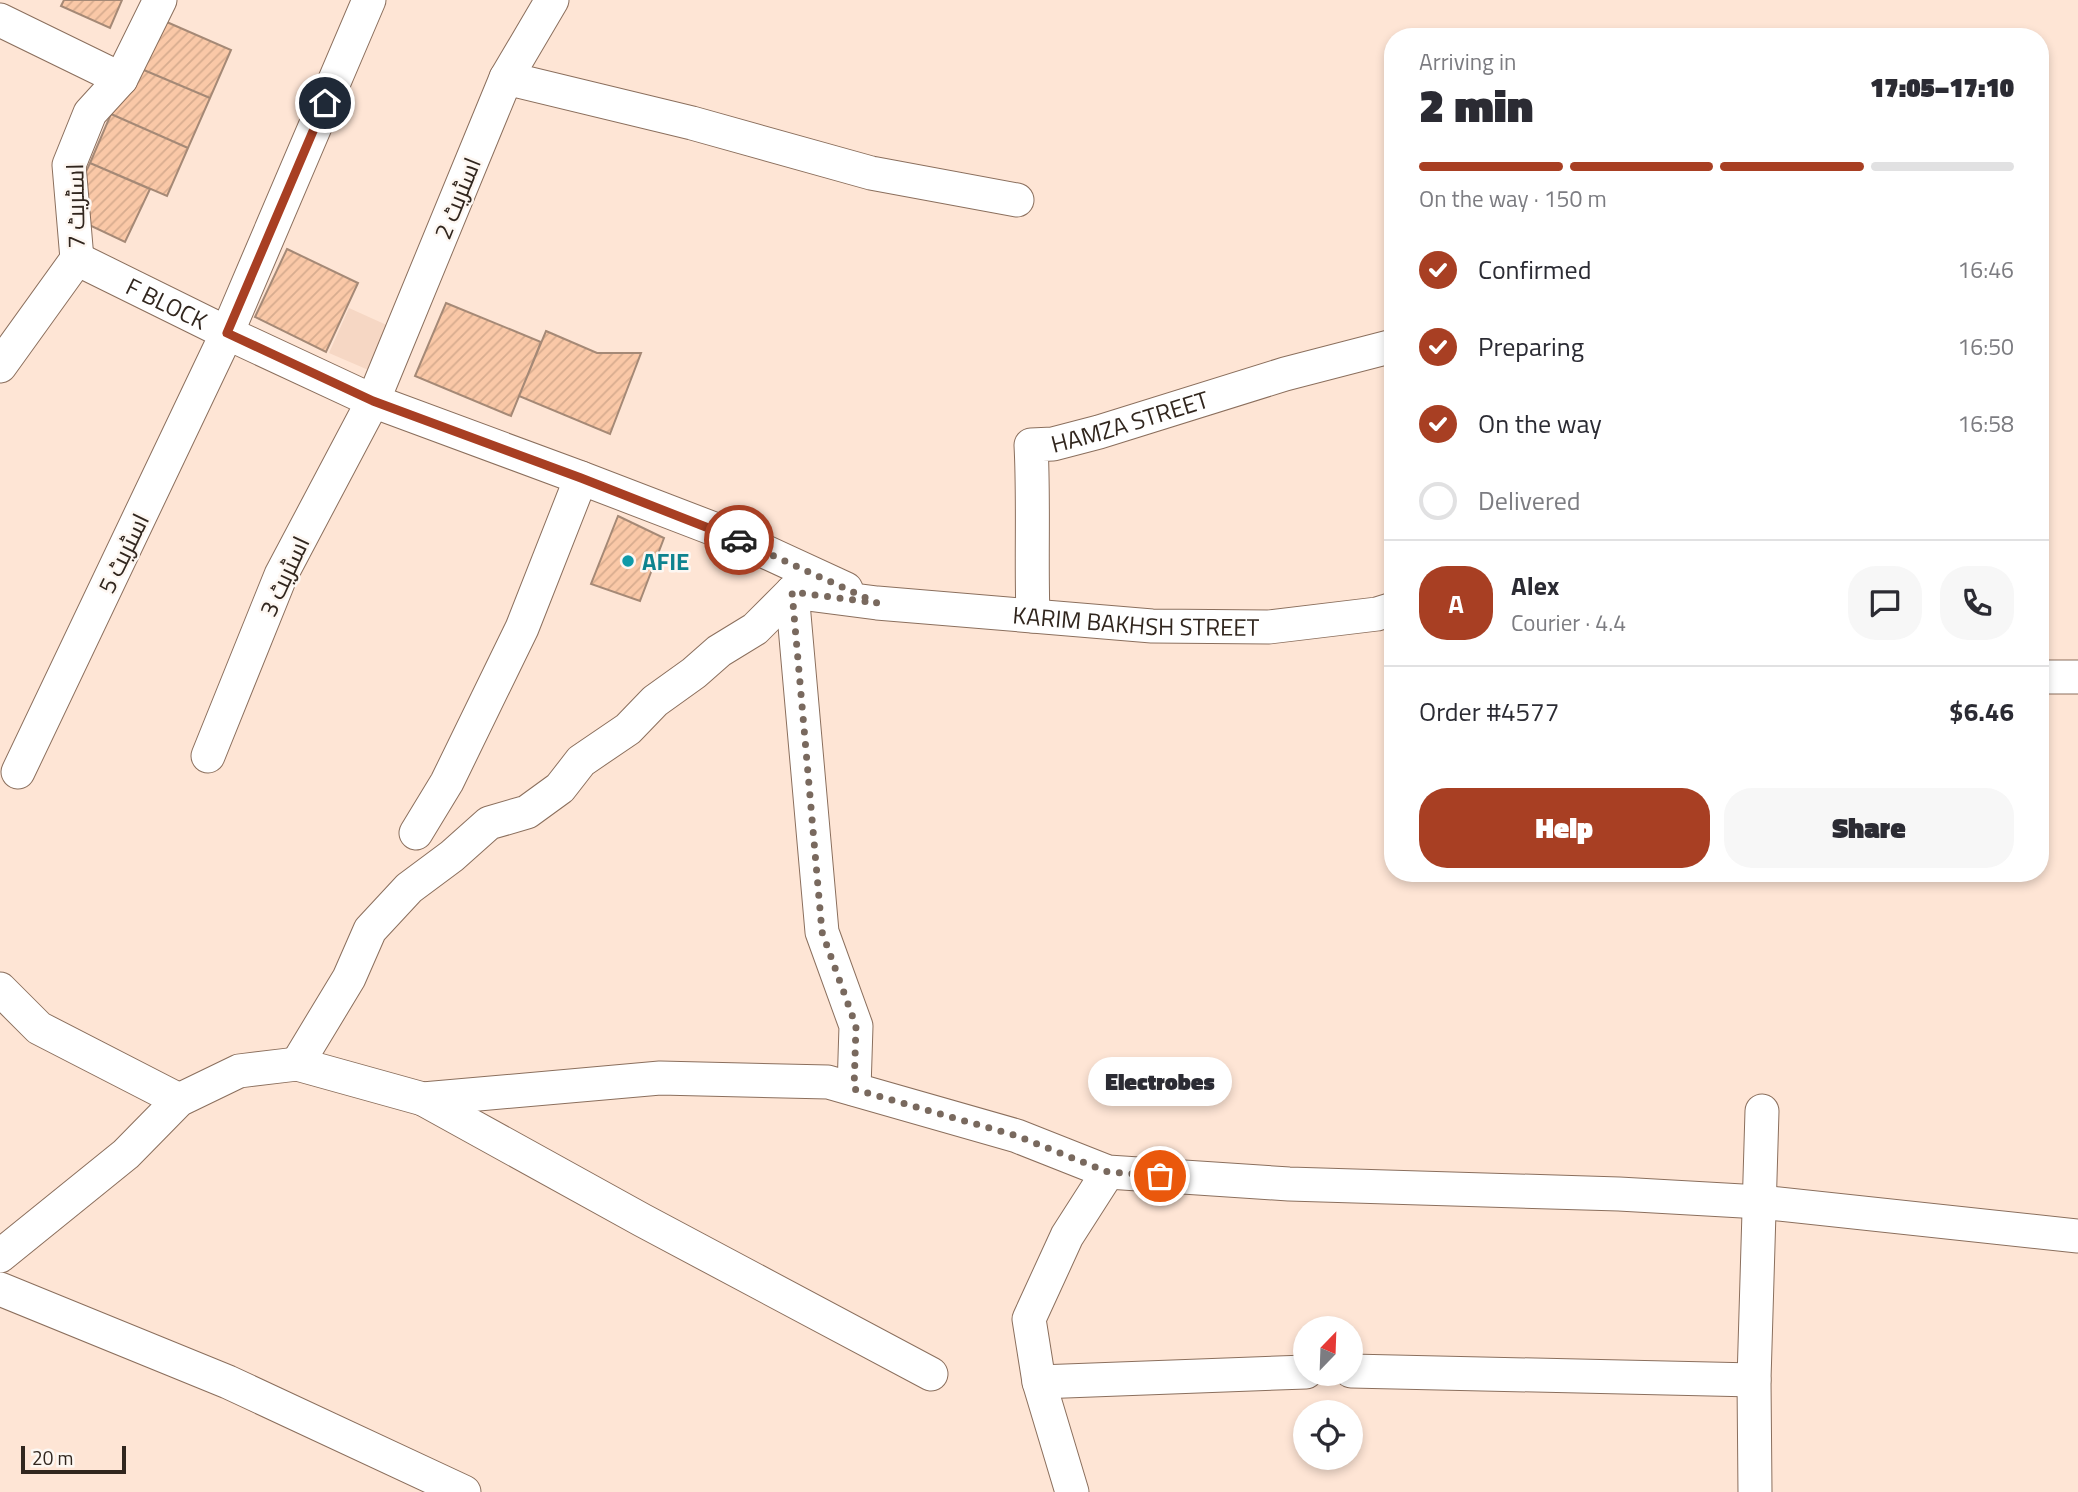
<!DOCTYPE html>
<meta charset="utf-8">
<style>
body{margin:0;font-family:"Titillium Web",Cairo,sans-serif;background:#f7f7f7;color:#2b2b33;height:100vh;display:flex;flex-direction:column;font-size:26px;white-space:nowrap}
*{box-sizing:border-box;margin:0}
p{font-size:23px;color:#7c7c81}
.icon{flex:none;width:38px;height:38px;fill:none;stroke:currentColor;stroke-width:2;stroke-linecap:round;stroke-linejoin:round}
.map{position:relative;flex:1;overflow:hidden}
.details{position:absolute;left:1384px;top:28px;width:665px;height:854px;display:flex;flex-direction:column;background:#fff;border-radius:28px;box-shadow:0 4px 10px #0003}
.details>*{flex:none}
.needle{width:46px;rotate:23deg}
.fabs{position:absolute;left:1293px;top:1316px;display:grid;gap:14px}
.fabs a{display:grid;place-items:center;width:70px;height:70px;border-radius:50%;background:#fff;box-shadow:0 4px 10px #0003;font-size:35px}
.scale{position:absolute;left:21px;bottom:18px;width:105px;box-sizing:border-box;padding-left:7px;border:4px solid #31261e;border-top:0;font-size:19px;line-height:24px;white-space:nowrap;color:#31261e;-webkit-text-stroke:5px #fdf7f2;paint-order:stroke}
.pin{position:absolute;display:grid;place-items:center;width:60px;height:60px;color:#fff;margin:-30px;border:4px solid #fff;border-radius:50%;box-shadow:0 2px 7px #0007}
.courier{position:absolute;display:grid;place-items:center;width:70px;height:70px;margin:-35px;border:5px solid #a83f23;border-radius:50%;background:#fff;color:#222;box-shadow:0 2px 9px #0007}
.bubble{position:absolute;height:49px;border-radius:24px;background:#fff;box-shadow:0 4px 10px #0003;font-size:23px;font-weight:800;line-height:49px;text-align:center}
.overview em{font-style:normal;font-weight:800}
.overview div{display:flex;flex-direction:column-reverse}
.overview{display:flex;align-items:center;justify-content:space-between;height:119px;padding:0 35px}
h1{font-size:46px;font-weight:800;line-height:52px}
.bar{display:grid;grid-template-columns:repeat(4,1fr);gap:10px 7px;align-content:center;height:84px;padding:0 35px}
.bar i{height:9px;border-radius:5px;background:#e1e1e2}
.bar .on{background:#a83f23}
.bar p{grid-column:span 4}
.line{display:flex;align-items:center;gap:18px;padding:0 35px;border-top:2px solid #e1e1e2}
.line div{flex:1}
.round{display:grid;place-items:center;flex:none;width:74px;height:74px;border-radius:28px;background:#f7f7f7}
ol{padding:0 35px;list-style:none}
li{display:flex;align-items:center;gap:21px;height:77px}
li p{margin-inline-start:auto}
li .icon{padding:7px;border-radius:50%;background:#a83f23;color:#fff;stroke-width:4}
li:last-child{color:#7c7c81}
li i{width:38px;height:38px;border:4px solid #e1e1e2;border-radius:50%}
.button{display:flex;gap:14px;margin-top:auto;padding:14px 35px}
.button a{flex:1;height:80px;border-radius:28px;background:#a83f23;color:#fff;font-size:28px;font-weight:800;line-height:80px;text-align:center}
.button a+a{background:#f7f7f7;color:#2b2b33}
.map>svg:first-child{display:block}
</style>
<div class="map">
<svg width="2078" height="1492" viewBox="0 0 2078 1492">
<defs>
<pattern id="building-hatch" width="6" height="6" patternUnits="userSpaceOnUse" patternTransform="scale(1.75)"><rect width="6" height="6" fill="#fac8a7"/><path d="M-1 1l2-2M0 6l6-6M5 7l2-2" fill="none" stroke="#d7ac8f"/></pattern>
</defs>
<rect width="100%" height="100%" fill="#fee5d5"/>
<path fill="#f6d7c4" d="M 349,308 L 391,327 L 373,372 L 329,353 Z"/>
<path fill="url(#building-hatch)" stroke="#a58976" stroke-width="2" d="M 64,0 L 122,0 L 110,28 L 61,6 Z
M 153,16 L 231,50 L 210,98 L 132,65 Z
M 132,65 L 210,98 L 188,148 L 111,114 Z
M 111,114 L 188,148 L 167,196 L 90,163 Z
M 90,163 L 150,189 L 125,242 L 66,214 Z
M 287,249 L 358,283 L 326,352 L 255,317 Z
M 446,303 L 541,342 L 511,416 L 415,376 Z
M 546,331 L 597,353 L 641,353 L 610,434 L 519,396 Z
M 618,516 L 664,538 L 640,601 L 591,584 Z"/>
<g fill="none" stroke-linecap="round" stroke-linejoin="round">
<g stroke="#8b6f5d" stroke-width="35">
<g id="minor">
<path d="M 0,20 L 121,79"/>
<path d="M 506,78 L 692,123 L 871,173 L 1017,200"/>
<path id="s1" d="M 77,259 L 227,333 L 373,401 L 581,478 L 727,534 L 846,589"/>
<path d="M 0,366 L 77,259 L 69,165 L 90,113 L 121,79 L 160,0"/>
<path d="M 792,592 L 822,932 L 856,1026 L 854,1089"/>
<path id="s2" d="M 1033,616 C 1031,559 1034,502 1031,445 L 1053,444 L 1099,432 L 1285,374 L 1393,346"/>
<path d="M 2040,677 L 2078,677"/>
<path d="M 208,756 L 281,575 L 373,401 L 506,78 L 552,0"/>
<path d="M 18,772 L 227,333 L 369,0"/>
<path d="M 416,833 L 447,782 L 522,628 L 581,478"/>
<path d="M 0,989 L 39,1028 L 179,1100"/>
<path id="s3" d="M 297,1064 L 349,978 L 370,930 L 409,888 L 452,856 L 489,823 L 527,812 L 560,788 L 581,761 L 628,729 L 655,701 L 694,673 L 719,651 L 755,629 L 792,592 L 877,603 L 1152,626 L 1269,627 L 1377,614 L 1393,609"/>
<path d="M 423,1099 L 642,1220 L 931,1374"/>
<path d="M 0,1256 L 126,1154 L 179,1100 L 239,1071 L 297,1064 L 423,1099 L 660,1078 L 828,1082 L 1017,1136 L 1108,1172 L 1289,1184 L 1619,1194 L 1760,1202 L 2078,1236"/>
<path d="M 0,1289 L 228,1382 L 464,1492"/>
<path d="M 1351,1371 L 1754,1380"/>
<path d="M 1039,1382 L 1306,1372"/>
<path d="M 1072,1492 L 1039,1382 L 1029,1319 L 1067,1236 L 1108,1172"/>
<path d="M 1755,1492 L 1754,1380 L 1762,1111"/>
</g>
</g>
<use href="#minor" stroke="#fff" stroke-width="33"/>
</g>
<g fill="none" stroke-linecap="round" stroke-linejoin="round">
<path stroke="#79695e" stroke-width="7" stroke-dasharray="0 12.6" d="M 739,540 L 877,603 L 792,592 L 822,932 L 856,1026 L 854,1089 L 1017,1136 L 1108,1172 L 1160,1176"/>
<path stroke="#a83f23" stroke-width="9" d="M 325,103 L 227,333 L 373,401 L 581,478 L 739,540"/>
</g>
<circle fill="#0f9aa8" stroke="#fdf7f2" stroke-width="2.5" cx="628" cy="561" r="7"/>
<g text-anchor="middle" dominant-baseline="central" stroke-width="5" stroke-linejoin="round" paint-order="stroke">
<g font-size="24" fill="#31261e" stroke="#fdf7f2">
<text transform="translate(457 198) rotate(-68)">اسٹریٹ 2</text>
<text transform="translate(75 206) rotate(-91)">اسٹریٹ 7</text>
<text stroke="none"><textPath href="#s1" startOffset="100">F BLOCK</textPath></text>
<text stroke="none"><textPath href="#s2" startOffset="273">HAMZA STREET</textPath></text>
<text transform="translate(123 553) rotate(-64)">اسٹریٹ 5</text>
<text transform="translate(284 576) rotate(-65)">اسٹریٹ 3</text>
<text stroke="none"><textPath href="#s3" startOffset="1045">KARIM BAKHSH STREET</textPath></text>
</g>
<g font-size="24" font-weight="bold" fill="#0d838f" stroke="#fdf7f2" text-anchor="start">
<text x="642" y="561">AFIE</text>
</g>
</g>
</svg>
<div class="fabs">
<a><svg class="needle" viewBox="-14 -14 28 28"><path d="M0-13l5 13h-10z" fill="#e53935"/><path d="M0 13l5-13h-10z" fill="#7c7c81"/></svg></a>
<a><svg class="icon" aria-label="locate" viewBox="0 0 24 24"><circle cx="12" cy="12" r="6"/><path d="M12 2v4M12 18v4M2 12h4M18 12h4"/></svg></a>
</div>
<div class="scale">20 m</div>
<div class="pin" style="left:1160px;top:1176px;background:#ea580c"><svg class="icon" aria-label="bag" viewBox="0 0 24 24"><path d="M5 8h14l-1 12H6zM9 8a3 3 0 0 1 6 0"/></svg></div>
<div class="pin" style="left:325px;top:103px;background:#1f2937"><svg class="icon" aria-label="home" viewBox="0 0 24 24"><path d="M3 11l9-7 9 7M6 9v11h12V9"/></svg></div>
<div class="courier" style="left:739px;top:540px"><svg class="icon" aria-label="car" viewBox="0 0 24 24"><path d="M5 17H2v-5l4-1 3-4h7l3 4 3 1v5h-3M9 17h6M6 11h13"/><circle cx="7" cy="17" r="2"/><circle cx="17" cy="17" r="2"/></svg></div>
<div class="bubble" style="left:1088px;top:1057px;width:144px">Electrobes</div>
<section class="details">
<div class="overview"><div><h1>2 min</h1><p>Arriving in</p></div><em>17:05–17:10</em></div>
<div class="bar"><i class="on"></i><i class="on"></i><i class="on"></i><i></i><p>On the way · 150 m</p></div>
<ol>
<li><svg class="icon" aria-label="check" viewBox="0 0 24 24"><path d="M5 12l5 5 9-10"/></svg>Confirmed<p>16:46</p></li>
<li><svg class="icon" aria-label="check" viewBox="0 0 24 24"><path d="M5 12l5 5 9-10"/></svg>Preparing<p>16:50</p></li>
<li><svg class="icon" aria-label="check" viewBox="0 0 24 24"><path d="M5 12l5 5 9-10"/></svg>On the way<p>16:58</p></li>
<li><i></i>Delivered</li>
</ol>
<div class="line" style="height:126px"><b class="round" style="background:#a83f23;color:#fff">A</b><div><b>Alex</b><p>Courier · 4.4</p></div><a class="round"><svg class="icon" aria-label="chat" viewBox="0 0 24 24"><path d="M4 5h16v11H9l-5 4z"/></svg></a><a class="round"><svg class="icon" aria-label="phone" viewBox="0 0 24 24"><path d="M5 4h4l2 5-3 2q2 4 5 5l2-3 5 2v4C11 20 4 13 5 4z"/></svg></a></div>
<div class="line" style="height:91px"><div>Order #4577</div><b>$6.46</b></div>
<div class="button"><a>Help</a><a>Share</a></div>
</section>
</div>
